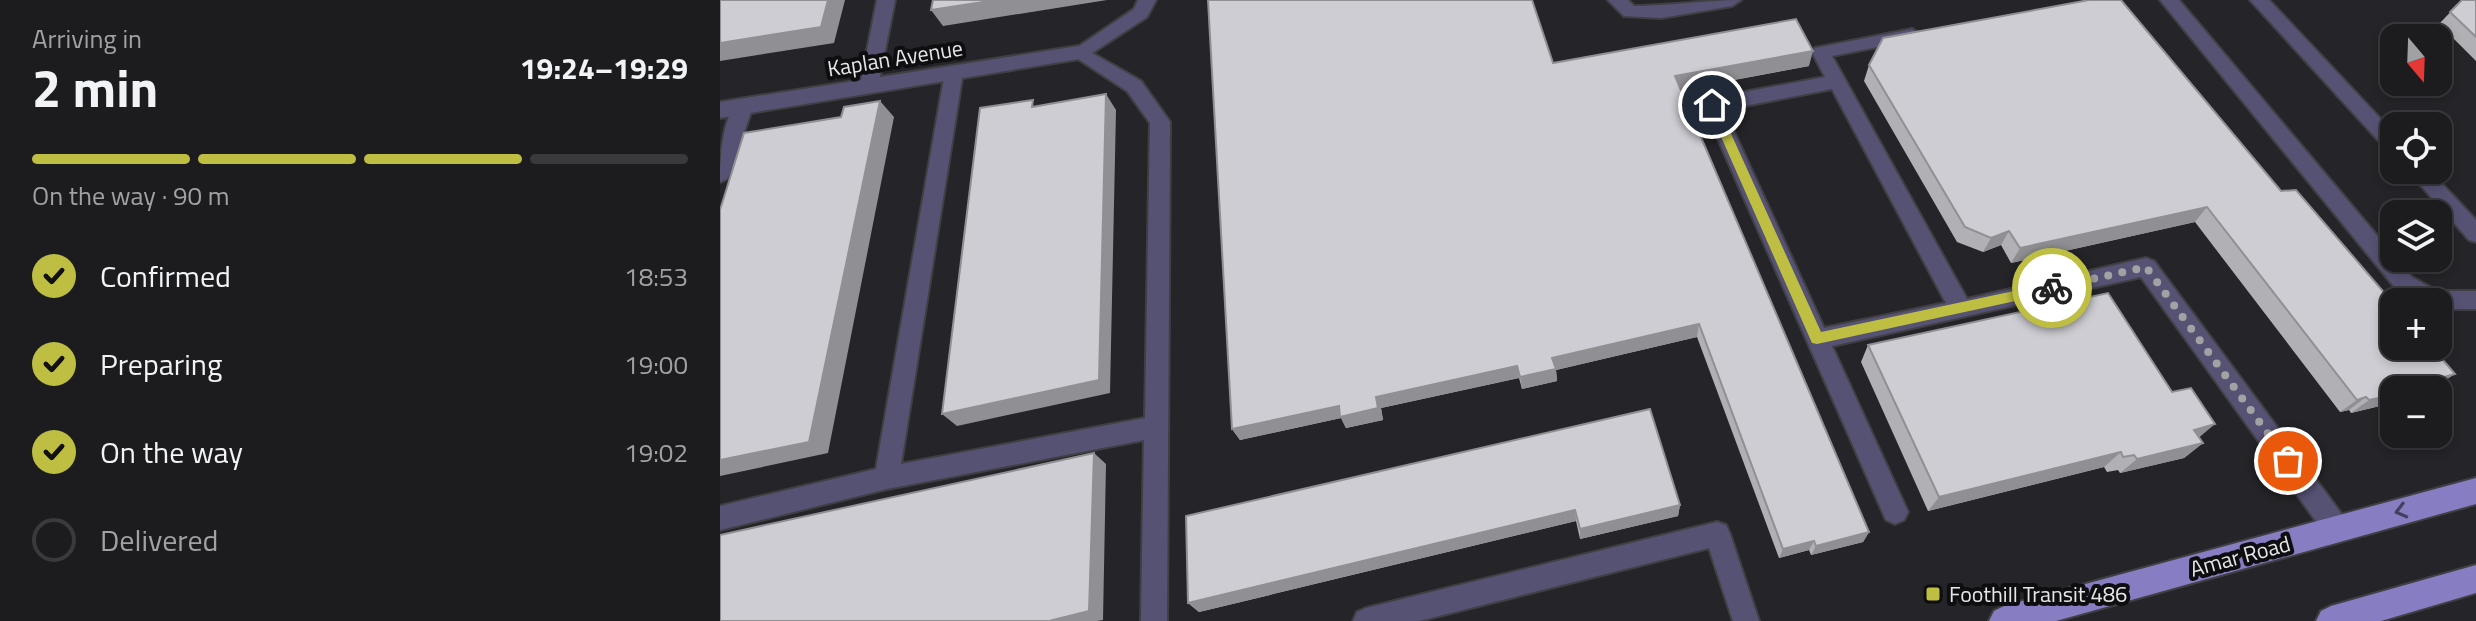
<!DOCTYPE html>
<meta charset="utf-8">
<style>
body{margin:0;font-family:"Titillium Web",sans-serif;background:#29292c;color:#f1f3f6;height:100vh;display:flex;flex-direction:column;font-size:30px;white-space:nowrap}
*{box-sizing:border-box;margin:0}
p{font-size:26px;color:#a0a1a4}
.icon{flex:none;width:44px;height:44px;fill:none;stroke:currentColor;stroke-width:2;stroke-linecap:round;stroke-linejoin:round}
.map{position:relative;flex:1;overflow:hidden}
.side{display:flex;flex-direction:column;background:#1c1c1f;width:720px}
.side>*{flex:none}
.needle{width:52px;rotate:161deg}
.fabs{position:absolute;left:1660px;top:24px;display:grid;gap:16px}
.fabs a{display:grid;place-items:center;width:72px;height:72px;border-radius:16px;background:#1c1c1f;box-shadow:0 4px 12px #0003,0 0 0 2px #3a3a3d;font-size:40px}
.pin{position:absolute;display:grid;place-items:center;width:68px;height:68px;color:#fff;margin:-34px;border:4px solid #fff;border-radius:50%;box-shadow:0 2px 8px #0007}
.courier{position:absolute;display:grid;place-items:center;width:80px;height:80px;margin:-40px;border:6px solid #bebf42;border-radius:50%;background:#fff;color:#222;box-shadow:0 2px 10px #0007}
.headline em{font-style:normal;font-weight:700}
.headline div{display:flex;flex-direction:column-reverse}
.headline{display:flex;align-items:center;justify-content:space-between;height:136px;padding:0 32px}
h1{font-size:52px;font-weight:700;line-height:60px}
.bar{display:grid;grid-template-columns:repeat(4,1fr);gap:12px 8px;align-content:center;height:96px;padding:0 32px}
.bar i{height:10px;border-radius:6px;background:#3a3a3d}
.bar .current{background:#bebf42}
.bar p{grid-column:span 4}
ol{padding:0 32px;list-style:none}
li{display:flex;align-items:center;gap:24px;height:88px}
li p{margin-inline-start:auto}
li .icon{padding:8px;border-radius:50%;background:#bebf42;color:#111;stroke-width:4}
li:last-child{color:#a0a1a4}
li i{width:44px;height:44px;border:4px solid #3a3a3d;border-radius:50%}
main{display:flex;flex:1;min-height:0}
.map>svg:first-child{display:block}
</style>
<main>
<section class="side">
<div class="headline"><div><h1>2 min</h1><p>Arriving in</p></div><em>19:24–19:29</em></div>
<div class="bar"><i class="current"></i><i class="current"></i><i class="current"></i><i></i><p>On the way · 90 m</p></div>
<ol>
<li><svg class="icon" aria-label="check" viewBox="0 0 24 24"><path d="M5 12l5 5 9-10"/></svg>Confirmed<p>18:53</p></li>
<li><svg class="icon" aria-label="check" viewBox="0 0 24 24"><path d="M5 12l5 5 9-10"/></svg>Preparing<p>19:00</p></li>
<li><svg class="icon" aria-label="check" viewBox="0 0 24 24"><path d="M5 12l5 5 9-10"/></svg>On the way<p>19:02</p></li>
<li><i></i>Delivered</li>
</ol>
</section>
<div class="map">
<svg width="1756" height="621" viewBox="0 0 1756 621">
<rect width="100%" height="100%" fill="#252529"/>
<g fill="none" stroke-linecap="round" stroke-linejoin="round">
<g stroke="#404044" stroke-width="4">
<path id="service" d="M 157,0 L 175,0 L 158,86 L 149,93 L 140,86 Z
M 418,0 L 436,0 L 427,17 L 372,53 L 421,81 L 450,122 L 447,621 L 421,621 L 424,440 L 167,489 L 0,530 L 0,506 L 156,469 L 225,72 L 234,66 L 243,72 L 181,464 L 425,418 L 430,123 L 407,91 L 349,53 L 414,9 Z
M 888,0 L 908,0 L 914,6 C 950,6 985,0 1021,0 L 1012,6 L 941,18 L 904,16 Z
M 1440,0 L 1459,0 L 1692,277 L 1717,291 L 1756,291 L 1756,309 L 1718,309 L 1718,302 L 1699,302 L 1676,289 Z
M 1530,0 L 1549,0 L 1674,133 L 1674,152 L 1667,150 Z
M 1192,29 L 1201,35 L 1198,39 L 1112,56 L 1247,299 L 1426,258 L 1434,261 L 1626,520 L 1630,529 L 1626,538 L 1617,541 L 1608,538 L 1421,277 L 1112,346 L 1188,512 L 1184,520 L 1175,524 L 1166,520 L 983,105 L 992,98 L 1105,77 L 1092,52 L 1095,48 ZM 1112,89 L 1226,303 L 1104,328 L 1004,110 Z
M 24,99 L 33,106 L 10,174 L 7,179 L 0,182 C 0,162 2,106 24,99 Z
M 1687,170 L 1709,170 L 1756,220 L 1756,242 L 1749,240 Z
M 997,522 L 1006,525 L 1010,534 L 1039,621 L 1013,621 L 989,548 L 699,621 L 633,621 L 637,612 L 646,608 Z"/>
</g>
<g stroke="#404044" stroke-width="4">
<path id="minor" d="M 358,46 L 365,48 L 368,53 L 365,58 L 0,118 L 0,102 Z"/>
</g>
<g stroke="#404044" stroke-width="4">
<path id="primary" d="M 1756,478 L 1756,504 L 1336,621 L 1269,621 L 1274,611 L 1284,606 Z
M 1756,565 L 1756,593 L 1661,621 L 1596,621 L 1601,611 L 1611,606 Z"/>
</g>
<use href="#service" fill="#565274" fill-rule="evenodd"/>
<use href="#minor" fill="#565274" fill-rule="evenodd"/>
<use href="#primary" fill="#877dc2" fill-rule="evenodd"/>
</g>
<path fill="#b1b0b5" d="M 1369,0 L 1715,387 L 1704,390 L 1674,390 L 1668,404 L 1631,413 L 1629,410 L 1620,412 L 1475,222 L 1291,263 L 1281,245 L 1263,252 L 1237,242 L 1144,81 L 1149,65 Z
M 1742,0 L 1756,0 L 1756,61 L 1719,24 Z
M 833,63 L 1089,66 L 961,90 L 1149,532 L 1143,542 L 1091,555 L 1089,550 L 1059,558 L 977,337 L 836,370 L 837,381 L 802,389 L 799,378 L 661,408 L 663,420 L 626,428 L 621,418 L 520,440 L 512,429 Z
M 1148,345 L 1479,437 L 1483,443 L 1464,458 L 1400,473 L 1398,470 L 1387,472 L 1384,467 L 1208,511 L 1141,362 Z
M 960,505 L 958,516 L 860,539 L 856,521 L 479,612 L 468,603 L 466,516 Z"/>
<path fill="#909094" d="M 108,0 L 125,0 L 114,43 L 0,61 L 0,43 Z
M 276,0 L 387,0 L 223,26 L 211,10 Z
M 1093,51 L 1089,66 L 954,91 L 955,76 Z
M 386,94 L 396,110 L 390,393 L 237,426 L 222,414 Z
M 160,101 L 174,117 L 108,453 L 0,476 L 0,460 Z
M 1487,207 L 1475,222 L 1291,263 L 1300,248 Z
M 1289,231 L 1281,245 L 1263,252 L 1271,238 Z
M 979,324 L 977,337 L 836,370 L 837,381 L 802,389 L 800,377 L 832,358 Z
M 797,366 L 799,378 L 661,408 L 663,420 L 626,428 L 621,418 L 520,440 L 512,429 Z
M 1735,374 L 1715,387 L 1704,390 L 1680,390 L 1683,388 Z
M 1674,394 L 1674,400 L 1668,404 L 1631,413 L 1649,400 Z
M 1646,397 L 1629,410 L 1620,412 L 1637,400 Z
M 1495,424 L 1476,440 L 1474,430 Z
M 1483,443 L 1464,458 L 1400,473 L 1417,459 Z
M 1401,452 L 1384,467 L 1208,511 L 1219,497 Z
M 374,453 L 386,464 L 383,620 L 377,621 L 329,621 Z
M 960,505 L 958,516 L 860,539 L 860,529 Z
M 855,510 L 856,521 L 479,612 L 468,603 Z
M 1149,532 L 1143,542 L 1091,555 L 1096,546 Z
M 1094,541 L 1089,550 L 1059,558 L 1063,549 Z"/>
<path fill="#cecdd3" stroke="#909094" stroke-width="2" d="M 0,0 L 108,0 L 101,27 L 0,43 Z
M 213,0 L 276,0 L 211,10 Z
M 488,0 L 812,0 L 833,63 L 1076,19 L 1093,51 L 955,76 L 1149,532 L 1096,546 L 1094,541 L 1063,549 L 979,324 L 832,358 L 836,369 L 800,377 L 797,366 L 656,397 L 658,408 L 620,417 L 619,406 L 512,429 Z
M 1369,0 L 1401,0 L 1561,191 L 1576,190 L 1674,304 L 1674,346 L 1711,346 L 1735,374 L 1683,388 L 1685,390 L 1674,390 L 1674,395 L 1649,400 L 1646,397 L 1637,400 L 1487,207 L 1300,248 L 1289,231 L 1271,238 L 1245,227 L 1149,65 L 1163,38 Z
M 1742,0 L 1756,0 L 1756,37 L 1730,12 Z
M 386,94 L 379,380 L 222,414 L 260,108 L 313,100 L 312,107 Z
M 160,101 L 89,442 L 0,460 L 0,210 L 24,133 L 121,117 L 124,107 Z
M 1388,293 L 1452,392 L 1471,388 L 1495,424 L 1474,430 L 1483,443 L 1417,459 L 1414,455 L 1403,457 L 1401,452 L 1219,497 L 1148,345 Z
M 930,409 L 960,505 L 860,529 L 855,510 L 468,603 L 466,516 Z
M 374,453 L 369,611 L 329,621 L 0,621 L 0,535 Z"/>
<defs><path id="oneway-chevron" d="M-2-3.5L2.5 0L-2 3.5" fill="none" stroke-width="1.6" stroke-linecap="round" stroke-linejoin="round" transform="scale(2)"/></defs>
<use stroke="#444060" href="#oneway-chevron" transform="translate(1681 511) rotate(165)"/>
<path fill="#bebf42" d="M 992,101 L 998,105 L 1101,332 L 1332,283 L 1337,285 L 1337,292 L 1097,344 L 1092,343 L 987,105 Z"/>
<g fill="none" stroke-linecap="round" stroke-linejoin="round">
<path stroke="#a2a2a5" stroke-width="8" stroke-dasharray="0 14.4" d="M 1332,288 L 1426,267 L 1568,461"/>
</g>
<rect fill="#bebf42" stroke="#0e0e10" stroke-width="3" x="1205" y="586" width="16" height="16" rx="4"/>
<g text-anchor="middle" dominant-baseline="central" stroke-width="8" stroke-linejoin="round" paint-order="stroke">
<g font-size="22" fill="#e5e5e8" stroke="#0e0e10">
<text transform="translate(175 58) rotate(-9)">Kaplan Avenue</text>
<text transform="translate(1520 556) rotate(-15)">Amar Road</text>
</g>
<g font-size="22" fill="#e5e5e8" stroke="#0e0e10" text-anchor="start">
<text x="1229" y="594">Foothill Transit 486</text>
</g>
</g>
</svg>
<div class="fabs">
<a><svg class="needle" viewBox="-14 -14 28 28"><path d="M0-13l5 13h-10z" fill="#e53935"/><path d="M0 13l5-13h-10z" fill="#a0a1a4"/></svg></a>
<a><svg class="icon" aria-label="locate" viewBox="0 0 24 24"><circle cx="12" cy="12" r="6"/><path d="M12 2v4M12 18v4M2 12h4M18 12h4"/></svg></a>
<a><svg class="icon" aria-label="layers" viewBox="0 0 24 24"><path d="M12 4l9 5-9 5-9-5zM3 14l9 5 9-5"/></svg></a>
<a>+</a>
<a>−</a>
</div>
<div class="pin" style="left:1568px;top:461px;background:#ea580c"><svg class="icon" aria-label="bag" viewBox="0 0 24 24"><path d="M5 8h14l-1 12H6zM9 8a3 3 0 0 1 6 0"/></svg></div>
<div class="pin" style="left:992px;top:105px;background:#1f2937"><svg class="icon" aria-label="home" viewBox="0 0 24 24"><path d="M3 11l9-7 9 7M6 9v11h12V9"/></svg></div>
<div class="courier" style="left:1332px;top:288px"><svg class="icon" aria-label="bike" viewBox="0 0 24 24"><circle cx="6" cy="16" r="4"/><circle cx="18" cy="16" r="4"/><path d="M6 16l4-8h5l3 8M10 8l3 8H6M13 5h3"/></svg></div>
</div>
</main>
